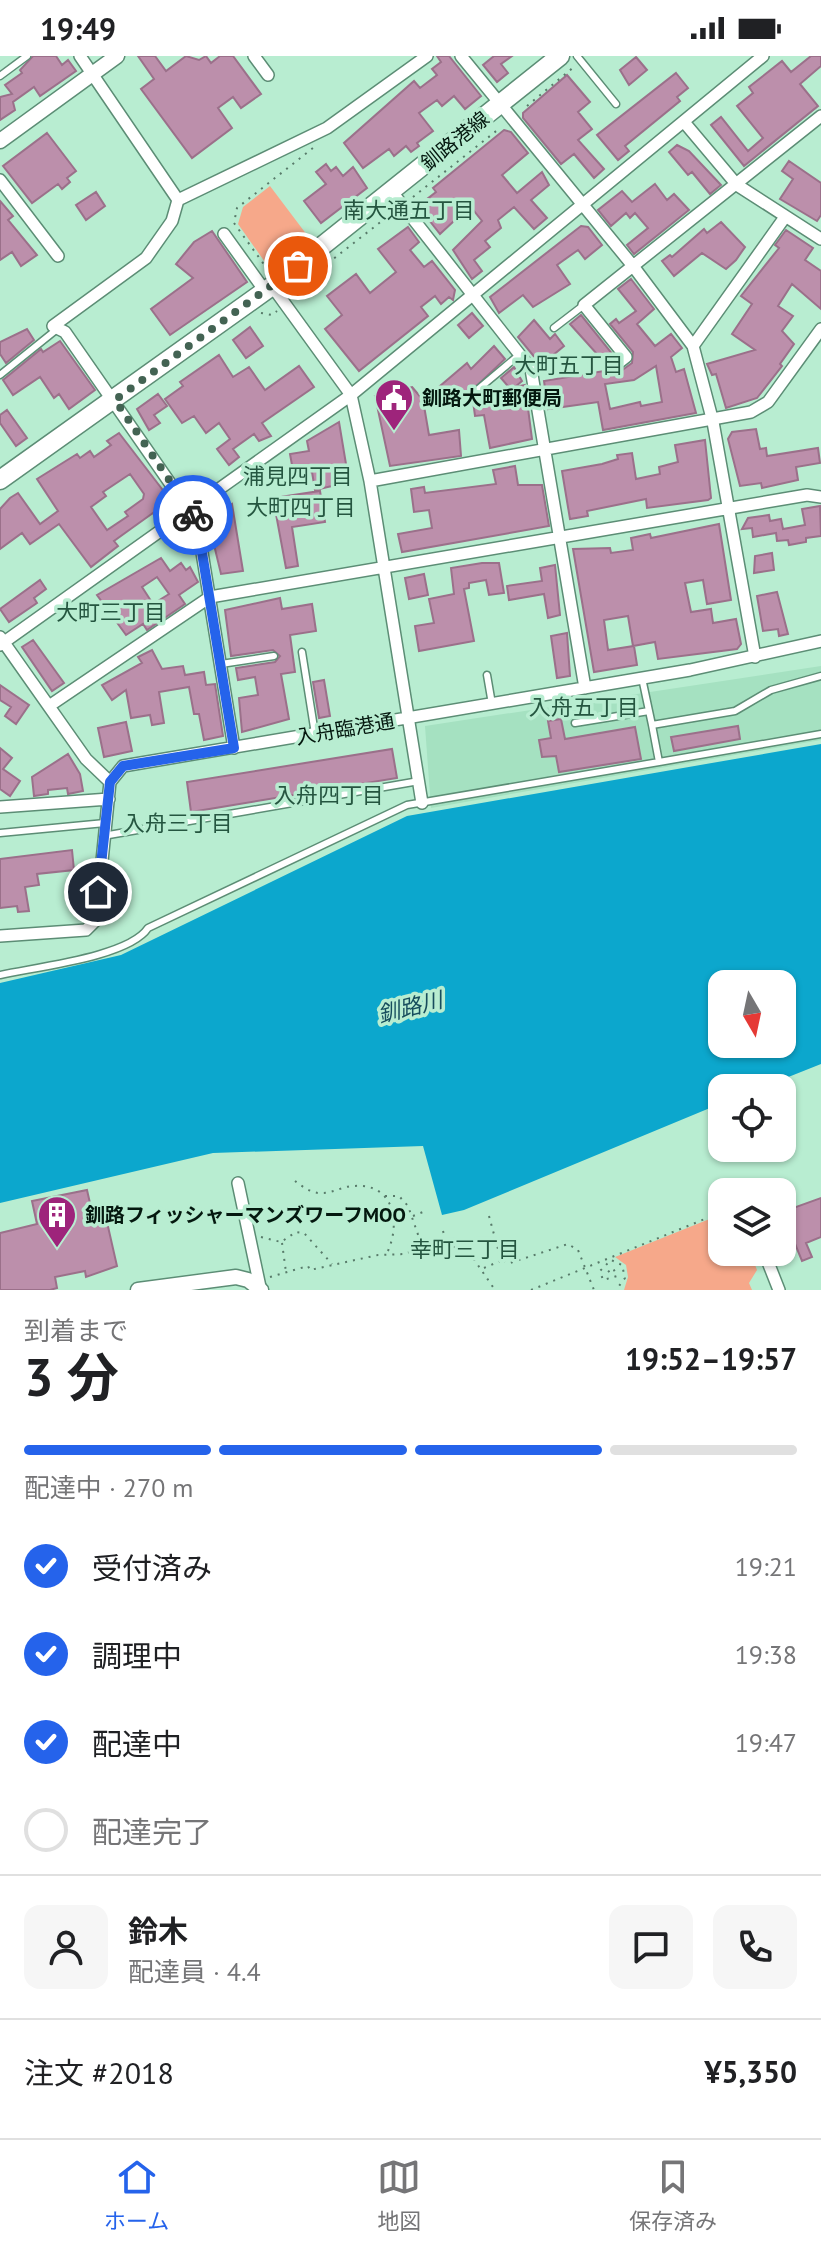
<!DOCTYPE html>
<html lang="ja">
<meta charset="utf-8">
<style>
body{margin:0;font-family:"PT Sans","Noto Sans JP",sans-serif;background:#f6f6f6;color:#202124;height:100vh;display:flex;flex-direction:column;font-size:30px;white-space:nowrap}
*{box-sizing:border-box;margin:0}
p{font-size:26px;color:#757577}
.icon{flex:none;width:44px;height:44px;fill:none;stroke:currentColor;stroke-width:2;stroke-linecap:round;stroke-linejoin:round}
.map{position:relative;height:1234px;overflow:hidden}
.drawer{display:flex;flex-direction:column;background:#fff;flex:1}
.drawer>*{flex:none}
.needle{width:52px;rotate:171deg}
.controls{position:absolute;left:708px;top:914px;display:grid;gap:16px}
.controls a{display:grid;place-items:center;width:88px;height:88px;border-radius:16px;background:#fff;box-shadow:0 2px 6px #0004;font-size:40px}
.pin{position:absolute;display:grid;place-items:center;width:68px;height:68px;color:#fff;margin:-34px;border:4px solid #fff;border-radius:50%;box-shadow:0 2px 8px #0007}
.courier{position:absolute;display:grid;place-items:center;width:80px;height:80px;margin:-40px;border:6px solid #2563eb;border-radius:50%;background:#fff;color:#222;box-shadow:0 2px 10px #0007}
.summary em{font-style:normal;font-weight:700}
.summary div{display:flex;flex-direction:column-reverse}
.summary{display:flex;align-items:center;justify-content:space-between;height:136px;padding:0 24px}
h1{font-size:52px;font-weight:700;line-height:60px}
.bar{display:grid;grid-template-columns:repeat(4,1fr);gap:12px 8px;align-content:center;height:96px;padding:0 24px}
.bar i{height:10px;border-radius:6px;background:#e0e0e0}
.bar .current{background:#2563eb}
.bar p{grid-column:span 4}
.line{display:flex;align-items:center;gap:20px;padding:0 24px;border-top:2px solid #e0e0e0}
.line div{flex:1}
.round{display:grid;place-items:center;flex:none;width:84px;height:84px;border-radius:16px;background:#f6f6f6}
ol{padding:0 24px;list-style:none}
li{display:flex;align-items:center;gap:24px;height:88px}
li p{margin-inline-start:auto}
li .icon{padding:8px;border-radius:50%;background:#2563eb;color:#fff;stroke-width:4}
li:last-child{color:#757577}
li i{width:44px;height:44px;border:4px solid #e0e0e0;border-radius:50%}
.status{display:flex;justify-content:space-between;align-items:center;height:56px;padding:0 40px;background:#fff;direction:ltr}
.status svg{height:22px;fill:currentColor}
.dock{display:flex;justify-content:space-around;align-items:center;height:112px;border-top:2px solid #e0e0e0;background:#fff;font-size:22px;color:#757577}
.dock a{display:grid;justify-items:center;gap:4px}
.dock .current{color:#2563eb}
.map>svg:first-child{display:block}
</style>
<div class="status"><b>19:49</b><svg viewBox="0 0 49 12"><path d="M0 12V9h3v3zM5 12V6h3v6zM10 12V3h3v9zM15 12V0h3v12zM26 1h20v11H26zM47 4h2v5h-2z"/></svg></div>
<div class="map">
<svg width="821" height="1234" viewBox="0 0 821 1234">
<rect width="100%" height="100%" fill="#b8edd1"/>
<path fill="#a5e1c1" d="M 821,610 L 821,684 L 431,752 L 425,670 Z"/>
<path fill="#f6a88a" d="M 270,130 L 307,179 L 267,209 L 238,168 L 243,151 Z
M 722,1158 L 722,1196 L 750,1196 L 757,1214 L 749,1227 L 752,1234 L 624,1234 L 628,1221 L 626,1209 L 615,1201 Z"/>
<path fill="#0ca7cd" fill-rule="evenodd" d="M 821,688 L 821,1008 L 761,1032 L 722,1032 L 722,1047 L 464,1154 L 442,1159 L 423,1090 L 213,1097 L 0,1147 L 0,927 L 121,899 L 407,760 ZM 722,928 L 782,928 L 782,988 L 722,988 Z"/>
<path fill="#bc8fab" stroke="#9b708a" stroke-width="2" fill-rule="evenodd" d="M 33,0 L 56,0 L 62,9 L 68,4 L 76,15 L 40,40 L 34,31 L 13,46 L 15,54 L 0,64 L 0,41 L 12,38 L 5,29 L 22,17 L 20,14 Z
M 138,0 L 155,0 L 166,15 L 186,0 L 199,4 L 206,0 L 211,7 L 220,0 L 233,0 L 261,38 L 241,52 L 233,41 L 218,52 L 232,72 L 192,102 L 141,33 L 154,23 Z
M 437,0 L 449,0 L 481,40 L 465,53 L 454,40 L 442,50 L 437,44 L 419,57 L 433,75 L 417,87 L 419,90 L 411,96 L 406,90 L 394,100 L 389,93 L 363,112 L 344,87 L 414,25 L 420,32 L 437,19 L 432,13 L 441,6 Z
M 494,0 L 512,0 L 501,8 L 508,17 L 497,26 L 483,9 Z
M 811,0 L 821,0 L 821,10 L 800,28 L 818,50 L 744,110 L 711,69 L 721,61 L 748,95 L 763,82 L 737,50 L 753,37 L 749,31 L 782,5 L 791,16 Z
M 636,1 L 647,14 L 629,29 L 620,14 Z
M 676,17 L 688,32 L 677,41 L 680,45 L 625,90 L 629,95 L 618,104 L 597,79 Z
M 567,19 L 590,46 L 578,56 L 592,73 L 578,84 L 604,113 L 594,122 L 574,98 L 561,108 L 523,62 L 523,57 Z
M 504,74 L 511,76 L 528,97 L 502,119 L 517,137 L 542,116 L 549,129 L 531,144 L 547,162 L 534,173 L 514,151 L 498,164 L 501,172 L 485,185 L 490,191 L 474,204 L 482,215 L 472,223 L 453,194 L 482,165 L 470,150 L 440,178 L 418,150 L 436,136 L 433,132 Z
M 47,77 L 76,115 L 67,122 L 70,126 L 62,133 L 58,128 L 32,147 L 3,110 Z
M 677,89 L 689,95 L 721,129 L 710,138 L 692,116 L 688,119 L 669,96 Z
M 789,105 L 821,127 L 821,159 L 817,165 L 780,143 L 793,123 L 782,115 Z
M 326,108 L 331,115 L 336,111 L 343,120 L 353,111 L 367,132 L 321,167 L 304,145 L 326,128 L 316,116 Z
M 655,128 L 667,144 L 674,138 L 689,154 L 634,198 L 627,189 L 648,172 L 635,157 L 630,162 L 626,157 L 611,170 L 598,154 L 622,135 L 632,146 Z
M 96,136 L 105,150 L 86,164 L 76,149 Z
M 0,145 L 13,160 L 8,164 L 37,199 L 21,210 L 12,196 L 0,204 Z
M 721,166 L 745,191 L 736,204 L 726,213 L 702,197 L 674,220 L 662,205 L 670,199 L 672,201 L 704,173 L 707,177 Z
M 581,170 L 588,171 L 602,189 L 585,203 L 578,194 L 557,209 L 570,228 L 533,251 L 523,239 L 499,257 L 490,241 Z
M 408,171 L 419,186 L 410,194 L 424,211 L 432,205 L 455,234 L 453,244 L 449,241 L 441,248 L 435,240 L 421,251 L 428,260 L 359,315 L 325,273 L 342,259 L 327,240 L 356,218 L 370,237 L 396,216 L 378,193 Z
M 786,174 L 813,192 L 805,204 L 821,215 L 821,253 L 792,228 L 778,250 L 793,260 L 782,275 L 794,288 L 780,308 L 782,310 L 757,342 L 726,352 L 716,318 L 712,319 L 707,308 L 755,294 L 732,278 L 752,248 L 741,240 L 779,192 L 775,189 Z
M 212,175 L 247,226 L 170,279 L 151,253 L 193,222 L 176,208 L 194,186 Z
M 631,223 L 654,253 L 637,268 L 655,290 L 671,278 L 682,292 L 671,301 L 676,316 L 684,313 L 696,357 L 603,374 L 598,346 L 548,353 L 544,325 L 604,315 L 614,320 L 632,307 L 633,296 L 610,268 L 616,263 L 619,267 L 636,255 L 618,233 ZM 656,310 L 662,346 L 641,350 L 640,346 L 610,353 L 605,328 L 634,324 Z
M 472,257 L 483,270 L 469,282 L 458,269 Z
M 581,259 L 614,300 L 605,307 L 570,268 Z
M 534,264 L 550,283 L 555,278 L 564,290 L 541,309 L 518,281 Z
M 250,271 L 263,290 L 246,302 L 233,284 Z
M 27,273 L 34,284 L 6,307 L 0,298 L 0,286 Z
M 60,285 L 95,334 L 69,353 L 59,338 L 54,342 L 40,321 L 13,339 L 3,324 L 41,293 L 43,296 Z
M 494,290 L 505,303 L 467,339 L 462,334 L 441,348 L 433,336 L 467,307 L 471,313 Z
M 219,299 L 233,321 L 249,311 L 265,334 L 299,310 L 314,331 L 262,367 L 271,380 L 259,385 L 254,378 L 233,393 L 239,401 L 229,409 L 217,393 L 230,383 L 219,367 L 206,377 L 194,360 L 182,367 L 165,343 L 183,330 L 180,326 Z
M 514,311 L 522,325 L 515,331 L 525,329 L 532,383 L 490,392 L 484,359 L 475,360 L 473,345 L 513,336 L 501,322 Z
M 412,331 L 423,344 L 429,379 L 459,374 L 461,400 L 390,410 L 375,340 Z
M 158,338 L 167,350 L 154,359 L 160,367 L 149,374 L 137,353 Z
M 7,354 L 27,382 L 16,390 L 0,367 L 0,359 Z
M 339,366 L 349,426 L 315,434 L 312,416 L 294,420 L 290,398 L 309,395 L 307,385 Z
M 756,373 L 760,393 L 766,392 L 767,400 L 818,392 L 820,407 L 796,411 L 798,424 L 762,432 L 761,427 L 740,430 L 728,383 L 732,376 Z
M 119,377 L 175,450 L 156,462 L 153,457 L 132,472 L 114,485 L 118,490 L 91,511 L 59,468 L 30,488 L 22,477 L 0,493 L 0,453 L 10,442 L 18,437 L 40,468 L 58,455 L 37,423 L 77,398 L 80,402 L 90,395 L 94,401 L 111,389 L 107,385 ZM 130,418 L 144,438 L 143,443 L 125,456 L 128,460 L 107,474 L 91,451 L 106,440 L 103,436 Z
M 705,384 L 711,442 L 708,444 L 647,452 L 646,443 L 587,455 L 588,460 L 570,463 L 562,415 L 602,408 L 618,403 L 617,399 L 632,397 L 636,423 L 660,418 L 659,411 L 678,406 L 675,389 Z
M 515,410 L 518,429 L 542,429 L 549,470 L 402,496 L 398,478 L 432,472 L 429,454 L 414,456 L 411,433 L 424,431 L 425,437 L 496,428 L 493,414 Z
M 320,435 L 325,466 L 292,471 L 298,510 L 286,512 L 273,442 Z
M 232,448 L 243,515 L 221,518 L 210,472 L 215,459 Z
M 820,450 L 821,480 L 806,482 L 806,486 L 789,489 L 788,484 L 777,485 L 776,477 L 753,481 L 752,472 L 742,473 L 748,462 L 769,459 L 770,465 L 781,463 L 783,473 L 805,469 L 802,453 Z
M 719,468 L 731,544 L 707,548 L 703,524 L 685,527 L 691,556 L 711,553 L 713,567 L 736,563 L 741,588 L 737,593 L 658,603 L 655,586 L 633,590 L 628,560 L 604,564 L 608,594 L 634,590 L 637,609 L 594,616 L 573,493 L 610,492 L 611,497 L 633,494 L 631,482 L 650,478 L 651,482 Z
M 772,497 L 774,514 L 754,517 L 755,500 Z
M 161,502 L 170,515 L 181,507 L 186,514 L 190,511 L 198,526 L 179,539 L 185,548 L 147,574 L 143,568 L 126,579 L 97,539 ZM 157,521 L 169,538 L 153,548 L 142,531 Z
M 482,507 L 499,507 L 504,537 L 489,539 L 486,524 L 469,527 L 469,532 L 464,533 L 474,585 L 419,595 L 415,570 L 434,567 L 429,543 L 454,538 L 451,512 Z
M 555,509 L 560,559 L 548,562 L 544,538 L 509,544 L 507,530 L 542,525 L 540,512 Z
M 424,518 L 428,539 L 409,543 L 405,522 Z
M 40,524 L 46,533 L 34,542 L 37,547 L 9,566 L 0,553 Z
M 777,536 L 788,578 L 779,580 L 778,573 L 763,575 L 757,540 Z
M 280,542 L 282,553 L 312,548 L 316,575 L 290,579 L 295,616 L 281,618 L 289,663 L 242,676 L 239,642 L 258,639 L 255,621 L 238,624 L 236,612 L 275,606 L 280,600 L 273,594 L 231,600 L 225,554 Z
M 567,577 L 570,620 L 557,622 L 551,580 Z
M 33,584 L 64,627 L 52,635 L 22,591 Z
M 152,594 L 162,613 L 183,610 L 185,619 L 204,616 L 206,629 L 215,628 L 223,680 L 204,684 L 199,658 L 194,658 L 189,631 L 159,636 L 164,667 L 152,669 L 150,659 L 131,662 L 126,634 L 112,644 L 102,629 L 142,607 L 138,601 Z
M 324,624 L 330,660 L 319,662 L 313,626 Z
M 0,629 L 29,649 L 16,668 L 5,660 L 11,651 L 0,644 Z
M 561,663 L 565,683 L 635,671 L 641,703 L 559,716 L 556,700 L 542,701 L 539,684 L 551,682 L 548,665 Z
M 126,666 L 132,695 L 104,701 L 98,672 Z
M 738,670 L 740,683 L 674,695 L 671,681 Z
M 0,692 L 12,702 L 3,713 L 20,725 L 10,740 L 0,733 Z
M 392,693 L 397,722 L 191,756 L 187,726 Z
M 68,698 L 80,718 L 83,735 L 68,738 L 67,732 L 48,734 L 48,738 L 34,740 L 32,721 Z
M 72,794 L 74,814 L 37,818 L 39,829 L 25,831 L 29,855 L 18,856 L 17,850 L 0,852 L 0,803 Z
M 87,1134 L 92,1156 L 104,1153 L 117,1210 L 86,1221 L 85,1215 L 55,1221 L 57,1232 L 50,1234 L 0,1234 L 0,1177 L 37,1168 L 32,1145 Z
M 821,1142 L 821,1181 L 806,1187 L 812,1201 L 802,1205 L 782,1156 Z"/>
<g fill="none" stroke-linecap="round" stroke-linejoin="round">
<g stroke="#5c8d75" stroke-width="9">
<path id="service" d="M 577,0 L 616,48
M 0,20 L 27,0
M 554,272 L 584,249
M 0,319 L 56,274
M 476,335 L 519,299
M 302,596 L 315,678
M 221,608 L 274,600
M 487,619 L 492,648
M 642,622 L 652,669 L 735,655 L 771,634 L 821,620
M 575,667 L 649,655
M 659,706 L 821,678
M 0,777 L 105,767
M 103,780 L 419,725
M 0,919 C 35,911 129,901 148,872 L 407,749 L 659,706 L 652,669"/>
</g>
<g stroke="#5c8d75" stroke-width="14">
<path id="minor" d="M 80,0 L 178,144 L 172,165 L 146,202 L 53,270 L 65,276 L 197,466 L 234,692
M 254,0 L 268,19
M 461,0 L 633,210 L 693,290 L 713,366 L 755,601
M 684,66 L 737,129 L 821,183
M 0,124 L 58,200
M 392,136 L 531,313 L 585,632
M 178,144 L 327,72 L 427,0
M 224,178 L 265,235
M 272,230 L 351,339 L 370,425 L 422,747
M 693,290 L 785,161
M 612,312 L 626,301 L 584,249 L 821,60
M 370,425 L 751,356 L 768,346 L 821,273
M 0,581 L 86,703 L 110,726
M 0,589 L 351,339 L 763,0
M 49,650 L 210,541 L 807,439 L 821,441
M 0,751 L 109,743
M 0,880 L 86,874 L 96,864 L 110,726 L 123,710 L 690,614 L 821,585
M 238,1127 L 260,1231
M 764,1196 L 779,1234"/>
</g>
<g stroke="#5c8d75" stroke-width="17">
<path id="tertiary" d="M 0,85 L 117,0
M 138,1234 L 236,1221 L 248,1224 L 261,1234"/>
</g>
<g stroke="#5c8d75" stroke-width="21">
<path id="primary" d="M 0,424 L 272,230 L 560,0"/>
</g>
<path stroke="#587b6a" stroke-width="2" stroke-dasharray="2 6" stroke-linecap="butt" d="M 527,50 L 575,10
M 413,141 L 500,72
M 268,214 L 234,167 L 237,152 L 313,92
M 309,222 L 392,157
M 296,243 L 300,229 L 307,223
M 261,257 L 272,259 L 277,255
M 295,1125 C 303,1131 312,1138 323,1137 C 333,1137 343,1130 354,1130 C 395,1127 401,1168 387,1197
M 385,1140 L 399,1140 L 408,1150 L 422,1190
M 413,1160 L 423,1156
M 489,1160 L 501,1204 L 510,1207 L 568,1188 L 578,1194 L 594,1234
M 443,1175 L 447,1188
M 261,1181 L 281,1186 L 296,1176 L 304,1177 L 332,1208
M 282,1187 L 286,1216
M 484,1212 L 500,1205
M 608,1216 L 613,1212 L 617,1220 L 603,1224 L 600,1215 L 611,1204 L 622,1209 L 625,1222 L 616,1234
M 270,1221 L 308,1210 L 310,1214 L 378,1199 L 405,1198 L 430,1187 L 453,1190 L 471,1199 L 495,1234
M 531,1234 L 722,1156"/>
<use href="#service" stroke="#fff" stroke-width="6"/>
<use href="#minor" stroke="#fff" stroke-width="11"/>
<use href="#tertiary" stroke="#fff" stroke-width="14"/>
<use href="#primary" stroke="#fff" stroke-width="18"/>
</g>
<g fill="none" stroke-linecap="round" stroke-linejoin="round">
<path stroke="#436353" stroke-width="8" stroke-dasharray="0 14.4" d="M 193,459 L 115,344 L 298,210"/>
<path stroke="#2563eb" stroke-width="10" d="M 98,836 L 110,726 L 123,710 L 234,692 L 197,466 L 193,459"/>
</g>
<defs>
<g id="civic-pin" transform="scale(2)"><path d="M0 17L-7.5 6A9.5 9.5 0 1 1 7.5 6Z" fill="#9e247b" stroke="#b8edd1"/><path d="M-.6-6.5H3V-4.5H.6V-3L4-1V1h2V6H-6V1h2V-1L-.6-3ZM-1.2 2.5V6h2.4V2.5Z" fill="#fff"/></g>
<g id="building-pin" transform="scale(2)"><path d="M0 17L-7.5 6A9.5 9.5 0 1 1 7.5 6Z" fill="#9e247b" stroke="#b8edd1"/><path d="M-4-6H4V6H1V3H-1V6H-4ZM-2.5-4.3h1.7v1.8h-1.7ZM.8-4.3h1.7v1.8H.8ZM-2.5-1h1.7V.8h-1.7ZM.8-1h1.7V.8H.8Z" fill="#fff"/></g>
</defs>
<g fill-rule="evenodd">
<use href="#civic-pin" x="394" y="342"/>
<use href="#building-pin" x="57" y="1159"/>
</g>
<g text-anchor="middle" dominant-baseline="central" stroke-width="7" stroke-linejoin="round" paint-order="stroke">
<g font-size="20" fill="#04180f" stroke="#b8edd1">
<text transform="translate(455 85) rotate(-39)">釧路港線</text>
<text transform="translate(345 673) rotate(-10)">入舟臨港通</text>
</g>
<g font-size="20" font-weight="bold" fill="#04180f" stroke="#b8edd1" text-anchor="start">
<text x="422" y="342">釧路大町郵便局</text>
<text x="85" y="1159">釧路フィッシャーマンズワーフMOO</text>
</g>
<g font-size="22" fill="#255640" stroke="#b8edd1">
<text x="409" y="154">南大通五丁目</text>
<text x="569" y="309">大町五丁目</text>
<text x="298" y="420">浦見四丁目</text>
<text x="301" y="451">大町四丁目</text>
<text x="111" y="556">大町三丁目</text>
<text x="584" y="651">入舟五丁目</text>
<text x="329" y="739">入舟四丁目</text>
<text x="178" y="767">入舟三丁目</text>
<text x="465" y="1193">幸町三丁目</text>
</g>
<g font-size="22" font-style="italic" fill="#174d5d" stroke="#b8edd1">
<text transform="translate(410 951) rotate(-14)">釧路川</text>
</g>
</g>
</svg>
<div class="controls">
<a><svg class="needle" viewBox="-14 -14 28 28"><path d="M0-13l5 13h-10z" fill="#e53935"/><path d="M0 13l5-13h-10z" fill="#757577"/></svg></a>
<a><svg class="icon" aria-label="locate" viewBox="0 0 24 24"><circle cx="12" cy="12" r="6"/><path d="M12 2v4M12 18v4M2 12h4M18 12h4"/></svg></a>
<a><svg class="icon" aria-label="layers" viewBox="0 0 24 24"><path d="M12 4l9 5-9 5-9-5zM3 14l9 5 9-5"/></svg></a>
</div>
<div class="pin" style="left:298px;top:210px;background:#ea580c"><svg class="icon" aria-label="bag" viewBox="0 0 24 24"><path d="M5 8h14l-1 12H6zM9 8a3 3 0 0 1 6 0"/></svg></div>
<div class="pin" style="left:98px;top:836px;background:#1f2937"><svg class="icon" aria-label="home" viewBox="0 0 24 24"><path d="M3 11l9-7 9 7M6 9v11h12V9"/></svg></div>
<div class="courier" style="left:193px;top:459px"><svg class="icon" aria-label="bike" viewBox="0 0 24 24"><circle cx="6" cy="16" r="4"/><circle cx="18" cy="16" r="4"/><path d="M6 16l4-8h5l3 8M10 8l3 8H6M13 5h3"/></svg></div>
</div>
<section class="drawer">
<div class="summary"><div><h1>3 分</h1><p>到着まで</p></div><em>19:52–19:57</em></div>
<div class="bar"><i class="current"></i><i class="current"></i><i class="current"></i><i></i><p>配達中 · 270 m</p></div>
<ol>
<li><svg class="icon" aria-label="check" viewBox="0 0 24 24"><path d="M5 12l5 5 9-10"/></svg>受付済み<p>19:21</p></li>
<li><svg class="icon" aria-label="check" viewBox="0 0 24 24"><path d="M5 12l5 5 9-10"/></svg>調理中<p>19:38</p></li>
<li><svg class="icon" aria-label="check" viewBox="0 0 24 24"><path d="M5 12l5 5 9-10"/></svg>配達中<p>19:47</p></li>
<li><i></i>配達完了</li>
</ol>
<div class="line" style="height:144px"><a class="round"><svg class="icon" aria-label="person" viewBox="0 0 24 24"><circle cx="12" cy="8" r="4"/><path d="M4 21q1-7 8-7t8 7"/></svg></a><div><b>鈴木</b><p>配達員 · 4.4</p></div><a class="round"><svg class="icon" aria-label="chat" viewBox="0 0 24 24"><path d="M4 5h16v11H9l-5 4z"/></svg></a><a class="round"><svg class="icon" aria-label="phone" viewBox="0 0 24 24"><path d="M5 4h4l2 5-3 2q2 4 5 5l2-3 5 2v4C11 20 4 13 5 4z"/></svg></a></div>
<div class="line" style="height:104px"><div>注文 #2018</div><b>¥5,350</b></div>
</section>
<nav class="dock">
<a class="current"><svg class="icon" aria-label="home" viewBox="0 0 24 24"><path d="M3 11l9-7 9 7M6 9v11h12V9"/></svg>ホーム</a>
<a><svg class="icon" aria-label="map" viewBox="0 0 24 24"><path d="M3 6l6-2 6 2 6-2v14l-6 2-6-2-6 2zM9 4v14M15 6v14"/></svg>地図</a>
<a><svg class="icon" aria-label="saved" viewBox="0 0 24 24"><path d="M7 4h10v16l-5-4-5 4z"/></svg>保存済み</a>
</nav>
